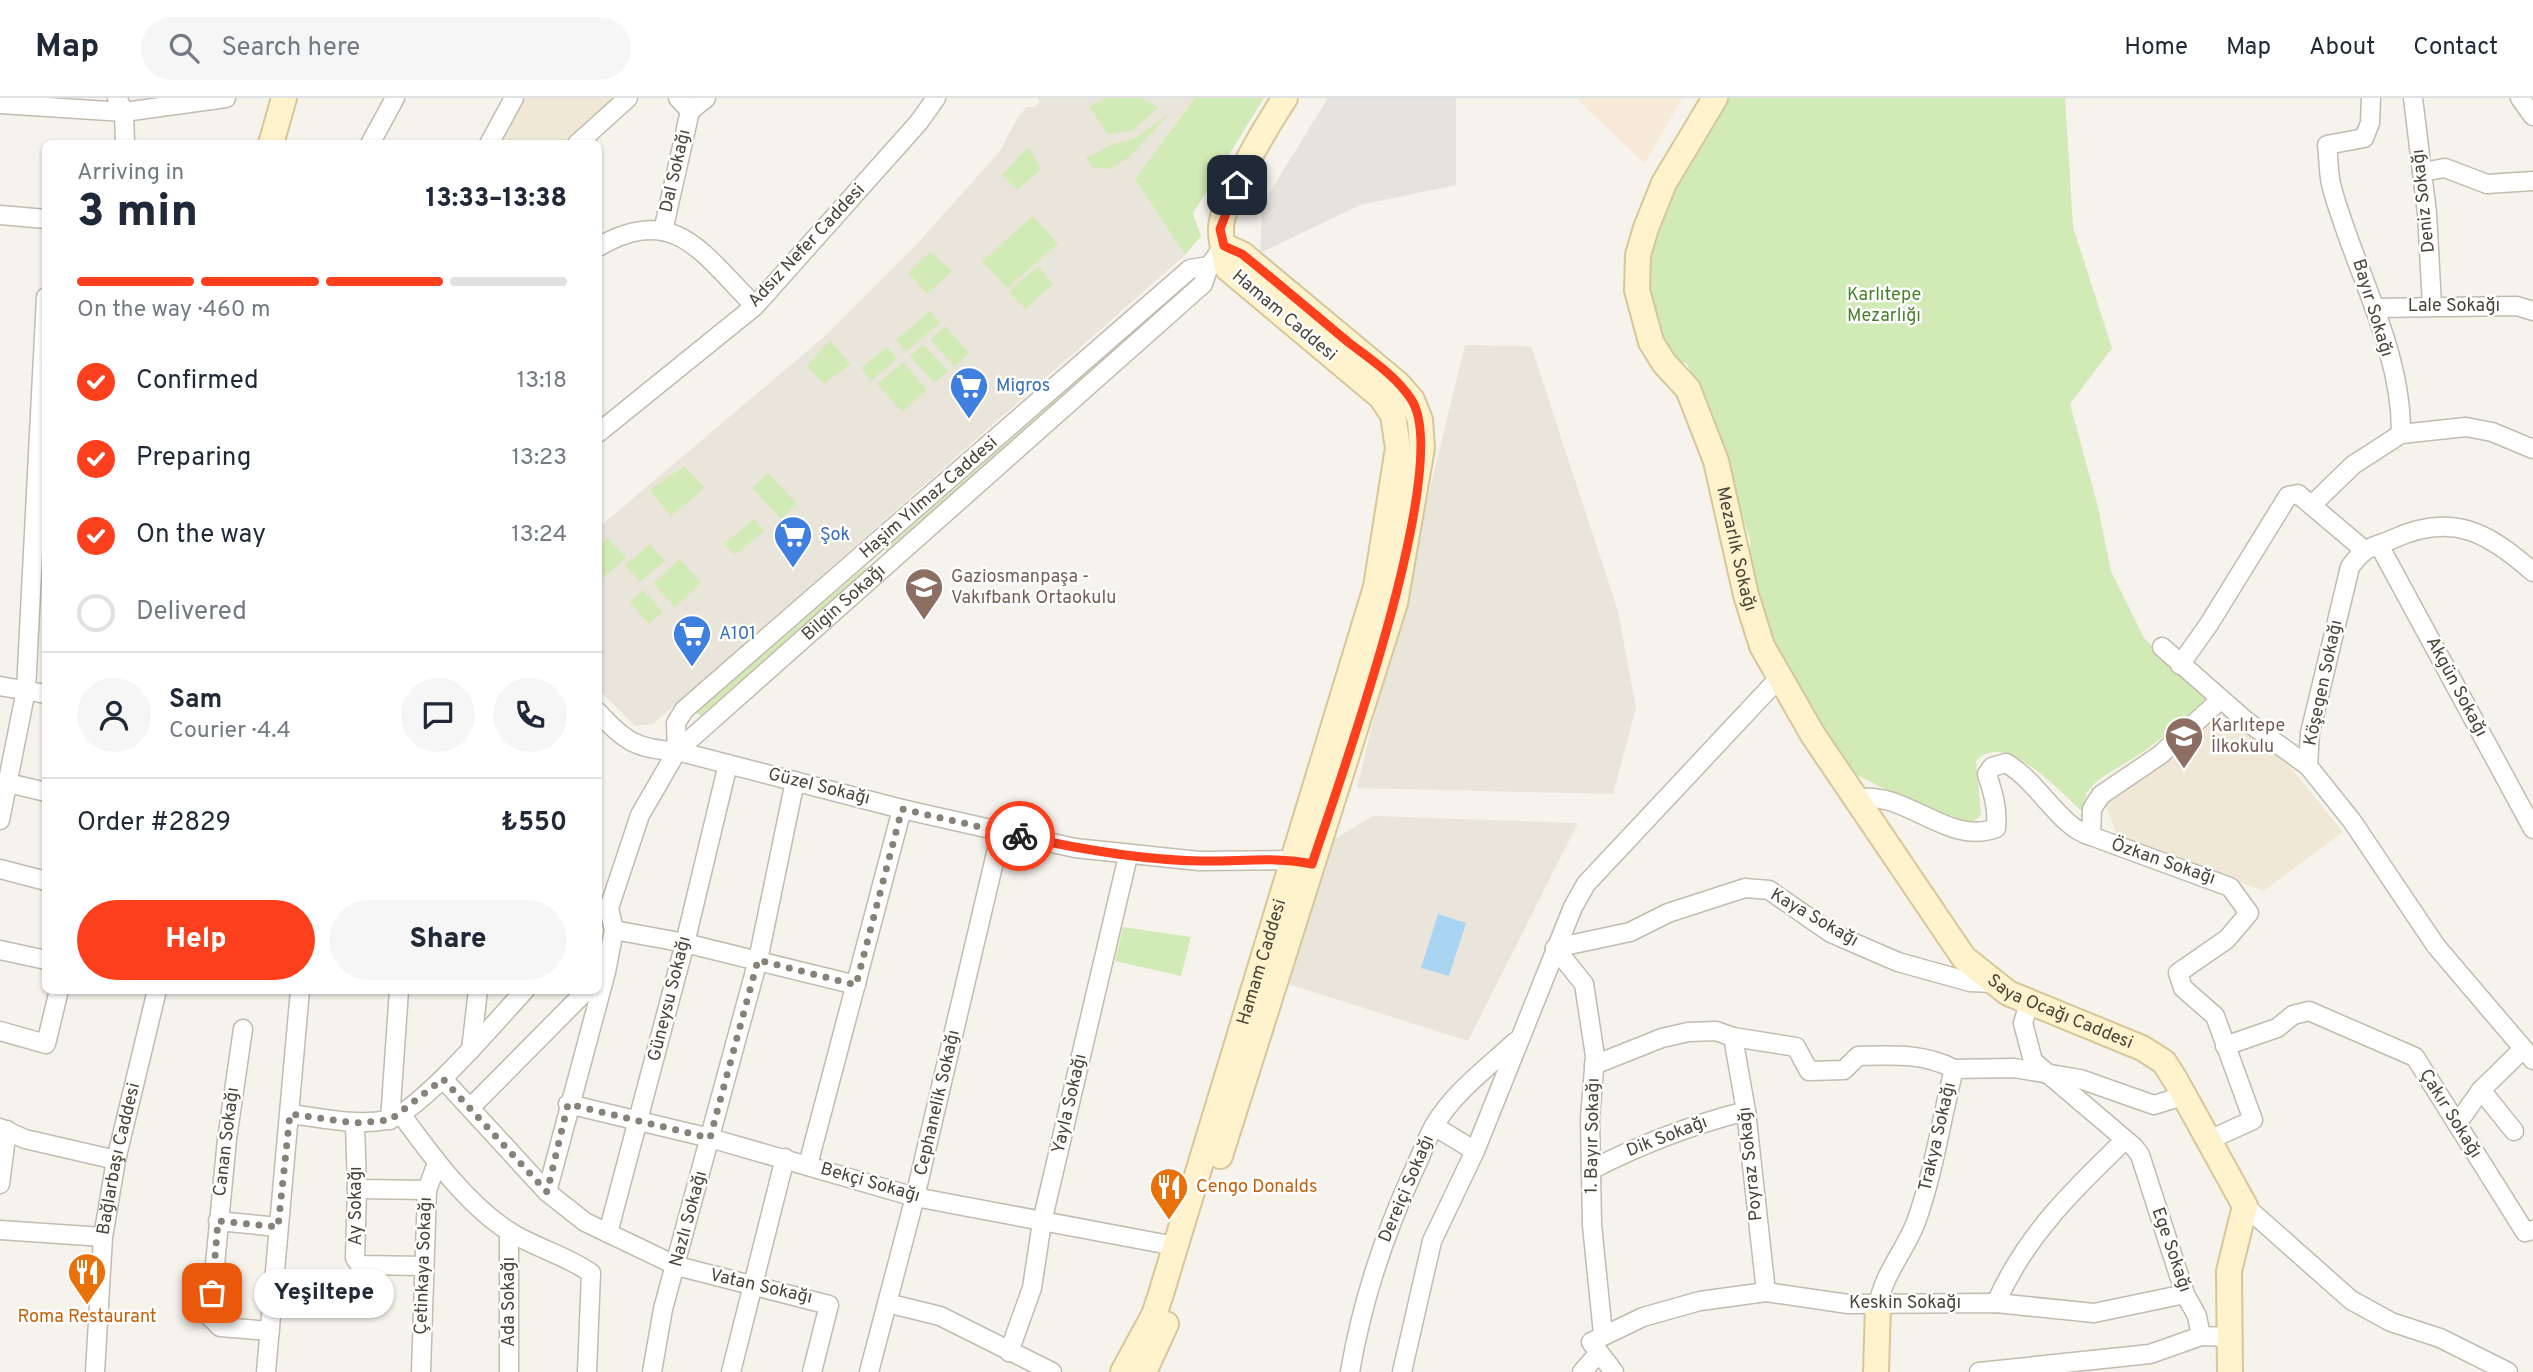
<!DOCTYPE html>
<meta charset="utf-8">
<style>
body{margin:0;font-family:Overpass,sans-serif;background:#f6f6f7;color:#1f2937;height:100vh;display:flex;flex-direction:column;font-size:26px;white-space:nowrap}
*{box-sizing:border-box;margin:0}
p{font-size:23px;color:#747a83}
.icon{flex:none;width:38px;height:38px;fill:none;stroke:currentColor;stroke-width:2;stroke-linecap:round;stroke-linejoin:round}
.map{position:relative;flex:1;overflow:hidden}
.drawer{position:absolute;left:42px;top:42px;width:560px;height:854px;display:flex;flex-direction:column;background:#fff;border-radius:10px;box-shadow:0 2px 5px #0004}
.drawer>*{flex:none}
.pin{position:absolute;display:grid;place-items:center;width:60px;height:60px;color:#fff;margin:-30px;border-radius:14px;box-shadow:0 4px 10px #0006}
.courier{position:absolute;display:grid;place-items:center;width:70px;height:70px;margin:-35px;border:5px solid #fc3f1d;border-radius:50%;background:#fff;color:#222;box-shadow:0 2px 9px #0007}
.bubble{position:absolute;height:49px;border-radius:24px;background:#fff;box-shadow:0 2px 5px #0004;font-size:23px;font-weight:800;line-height:49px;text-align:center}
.head em{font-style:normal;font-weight:800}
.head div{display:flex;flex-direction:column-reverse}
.head{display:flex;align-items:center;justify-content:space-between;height:119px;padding:0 35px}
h1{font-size:46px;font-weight:800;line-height:52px}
.bar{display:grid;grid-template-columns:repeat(4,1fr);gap:10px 7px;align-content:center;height:84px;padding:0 35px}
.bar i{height:9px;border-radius:5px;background:#e0e1e3}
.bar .on{background:#fc3f1d}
.bar p{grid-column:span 4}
.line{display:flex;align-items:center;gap:18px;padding:0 35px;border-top:2px solid #e0e1e3}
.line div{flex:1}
.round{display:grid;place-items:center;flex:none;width:74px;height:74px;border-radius:37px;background:#f6f6f7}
ol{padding:0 35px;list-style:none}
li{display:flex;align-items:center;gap:21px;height:77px}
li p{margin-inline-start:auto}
li .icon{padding:7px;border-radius:50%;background:#fc3f1d;color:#fff;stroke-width:4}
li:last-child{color:#747a83}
li i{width:38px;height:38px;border:4px solid #e0e1e3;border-radius:50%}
.button{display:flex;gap:14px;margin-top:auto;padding:14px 35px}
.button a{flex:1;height:80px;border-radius:42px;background:#fc3f1d;color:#fff;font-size:28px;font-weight:800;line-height:80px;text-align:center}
.button a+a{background:#f6f6f7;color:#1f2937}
header{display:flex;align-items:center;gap:42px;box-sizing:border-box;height:98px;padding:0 35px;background:#fff;border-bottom:2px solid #e0e1e3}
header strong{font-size:33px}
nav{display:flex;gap:38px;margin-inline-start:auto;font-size:24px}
.search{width:490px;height:63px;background:#f6f6f7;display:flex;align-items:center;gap:18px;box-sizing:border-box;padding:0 24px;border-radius:38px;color:#747a83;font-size:26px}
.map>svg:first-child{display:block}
</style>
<header>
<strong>Map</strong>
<div class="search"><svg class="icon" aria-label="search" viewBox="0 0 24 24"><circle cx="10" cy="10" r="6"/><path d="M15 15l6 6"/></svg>Search here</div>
<nav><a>Home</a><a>Map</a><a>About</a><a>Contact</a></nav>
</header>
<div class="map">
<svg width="2533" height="1274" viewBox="0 0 2533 1274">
<rect width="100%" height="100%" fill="#f6f3ec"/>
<path fill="#eae5da" d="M 1037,0 L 1195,0 L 1135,81 L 1185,157 L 653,626 L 635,628 L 599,592 L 598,430 L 826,237 L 917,146 L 1000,53 L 1017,21 L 1026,9 L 1035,9 L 1040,4 Z
M 1465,247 L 1531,248 L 1618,513 L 1636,610 L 1613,696 L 1357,690 Z
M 1373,718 L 1578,725 L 1468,943 L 1285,885 L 1328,745 Z"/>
<path fill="#f7ead8" d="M 1576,0 L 1682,0 L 1645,66 Z"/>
<path fill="#e6e2dd" d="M 1328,0 L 1456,0 L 1456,87 L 1360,107 L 1260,155 L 1262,107 Z"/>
<path fill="#efe8d6" d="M 522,0 L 616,0 L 564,45 L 496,46 Z
M 2222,607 L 2292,671 L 2343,734 L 2263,793 L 2118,738 L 2105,707 Z"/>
<path fill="#d2eab5" d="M 1105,0 L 1142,0 L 1158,10 L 1132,33 L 1108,36 L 1089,9 Z
M 1195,0 L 1264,0 L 1193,115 L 1201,138 L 1185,157 L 1135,81 Z
M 1724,0 L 2065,0 L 2073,129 L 2112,250 L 2070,306 L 2098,409 L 2111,473 L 2144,540 L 2209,602 L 2146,652 L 2098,682 L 2087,694 L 2082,713 C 2060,694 2005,631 1976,663 L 1981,717 L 1970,726 L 1948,723 L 1849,673 L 1769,535 L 1751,488 L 1750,442 L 1721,346 L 1687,266 L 1668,260 L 1648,199 L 1648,153 L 1653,128 Z
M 1169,16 L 1128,60 L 1110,71 L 1093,70 L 1086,60 L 1113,46 L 1134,41 Z
M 1028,49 L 1041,71 L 1017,92 L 1002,77 Z
M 1033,118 L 1058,146 L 1007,190 L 982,163 Z
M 930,154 L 952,173 L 927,196 L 908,174 Z
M 1038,168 L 1053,186 L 1025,211 L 1009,193 Z
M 1188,187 L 1191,190 L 888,455 L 885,451 Z
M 930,213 L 940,225 L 906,254 L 896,242 Z
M 945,228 L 969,255 L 955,269 L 930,242 Z
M 830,242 L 850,266 L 824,286 L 807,268 Z
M 923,246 L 948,273 L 934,285 L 910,258 Z
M 887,249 L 897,261 L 871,283 L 861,270 Z
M 903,264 L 927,292 L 902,314 L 877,286 Z
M 684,368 L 705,390 L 671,418 L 650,392 Z
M 768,375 L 797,406 L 781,421 L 752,390 Z
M 754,421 L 764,433 L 735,457 L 724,446 Z
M 607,440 L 626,460 L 599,483 L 599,451 Z
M 650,446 L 665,463 L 640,484 L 625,467 Z
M 680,461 L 701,485 L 675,509 L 653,485 Z
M 865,469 L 868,473 L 700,618 L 696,614 Z
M 643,492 L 663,514 L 649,526 L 630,504 Z
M 1123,829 L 1191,839 L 1181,878 L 1115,863 Z"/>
<path fill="#a9d4f2" d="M 1438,816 L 1466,825 L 1449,878 L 1421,870 Z"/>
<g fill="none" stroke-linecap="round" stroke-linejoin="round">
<g stroke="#c2bbae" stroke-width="21">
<g id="street">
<path d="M 117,0 L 124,14 L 125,46"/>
<path d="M 678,0 L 690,13"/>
<path d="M 2371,0 L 2370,25 L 2364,40 L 2327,47 C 2329,61 2328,77 2332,90 C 2354,171 2402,251 2401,336"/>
<path d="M 2413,0 L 2427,115 L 2432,207"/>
<path d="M 2520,0 L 2533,18"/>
<path d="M 0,6 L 124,14 L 226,0"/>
<path d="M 690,13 L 706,0"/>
<path d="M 370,46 L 395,0"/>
<path d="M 489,46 L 514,0"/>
<path d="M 577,46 L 628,0"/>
<path d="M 2422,74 L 2445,70 L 2487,86 L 2533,83"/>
<path d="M 0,117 L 46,121"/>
<path d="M 663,133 L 690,13"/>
<path d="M 598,149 C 676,104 703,157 755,208"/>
<path d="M 2374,210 L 2517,208 L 2533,213"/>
<path d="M 598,335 L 755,208 L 919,24 L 936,0"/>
<path d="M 2313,406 L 2353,367 L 2401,336 L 2466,329 L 2492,334 L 2533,351"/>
<path d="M 2379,447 L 2533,731"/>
<path d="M 2533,474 C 2488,434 2452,414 2393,441 C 2370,451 2366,447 2350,469 L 2310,635 L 2308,668 L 2352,723 L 2436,848 L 2533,962"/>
<path d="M 2162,549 L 2245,622 L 2308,668"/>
<path d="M 2180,567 L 2209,526 L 2288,398 L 2298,396 L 2363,451"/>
<path d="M 0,588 L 46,596"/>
<path d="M 598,614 C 624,643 638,652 677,653 L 902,711 L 1075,750 L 1199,763 L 1294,762"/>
<path d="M 677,653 L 676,625 L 684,612 L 1190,171 L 1209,168"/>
<path d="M 8,685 L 46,694"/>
<path d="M 1855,701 C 1905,690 1947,749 1996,730 C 1998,710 1993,695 1987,676 L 1992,669 L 2006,665 C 2038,683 2060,730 2091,738"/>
<path d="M 0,722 L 26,592 L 46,199"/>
<path d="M 0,771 L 46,783"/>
<path d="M 614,832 L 685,845 L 856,887"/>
<path d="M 1555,850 L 1630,834 L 1668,815 L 1745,790 L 1769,792 L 1831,835 L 1898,864 L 1970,884 L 1993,885"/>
<path d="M 1555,850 L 1584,886 L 1595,958 L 1590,1021 L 1592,1127 L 1603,1236"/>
<path d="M 0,852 L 46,862"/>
<path d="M 2030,902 L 2023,925 L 2033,963 L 2134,1049 L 2140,1057 L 2185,1196 L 2197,1218 L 2201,1238 L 2230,1239"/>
<path d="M 243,931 L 227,1041 L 210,1219 L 220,1229 L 270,1233"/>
<path d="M 0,933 L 46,946 L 59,892"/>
<path d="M 1733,939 L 1746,1013 L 1766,1194"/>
<path d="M 2225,948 L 2277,930 L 2293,917 L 2309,913 L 2415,959 L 2525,1134 L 2533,1132"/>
<path d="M 471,952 L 478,892"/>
<path d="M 1594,967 L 1662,940 L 1688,934 L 1716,933 L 1733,939 L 1796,949 L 1809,973 L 1844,972 L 1858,958 C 1893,957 1924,955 1954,971"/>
<path d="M 443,981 L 547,1094 L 585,1124 L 677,1168 L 829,1207 L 812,1274"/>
<path d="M 2481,992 L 2514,1033"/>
<path d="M 568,1006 L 710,1040 L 915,1099 L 1175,1148"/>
<path d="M 470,1010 L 587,892"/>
<path d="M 290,1016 C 323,1020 355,1028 387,1022 C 418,1016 500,919 525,892"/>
<path d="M 401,1016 C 431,1057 467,1107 510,1134 C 536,1150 567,1158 591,1175 L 587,1274"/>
<path d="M 390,1022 L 399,892"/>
<path d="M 355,1025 L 357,1091 L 355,1160 L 360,1167 L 424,1168"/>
<path d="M 2457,1026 L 2481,992 L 2523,951"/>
<path d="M 1434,1028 L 1475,1053"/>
<path d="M 0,1030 L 25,1041 L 116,1062"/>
<path d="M 2207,1043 L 2253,1022 L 2215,918 L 2183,890 L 2178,875 L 2227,841 L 2249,815 L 2230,789 L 2091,738 L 2092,711 L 2101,697 L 2160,657 L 2220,602"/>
<path d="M 808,1067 L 902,711"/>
<path d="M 1591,1072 C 1641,1046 1691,1027 1746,1013"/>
<path d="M 0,1086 L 7,1032"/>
<path d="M 357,1091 L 427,1092"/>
<path id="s1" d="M 547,1094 L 606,874 L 614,832 L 609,810 L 640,717 L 677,653 L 1203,186 L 1209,168 L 1224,148"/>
<path d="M 2245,1108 L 2351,1202 L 2391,1224 L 2440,1240 L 2508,1274"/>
<path d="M 218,1123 L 278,1129"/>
<path d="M 0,1132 L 103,1139"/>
<path d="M 509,1133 L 509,1274"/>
<path d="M 608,1135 L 685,845 L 728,666"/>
<path d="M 887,1205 L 940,1218 L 1052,1274"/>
<path d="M 1996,1205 C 2025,1138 2074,1091 2125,1042"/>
<path d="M 1878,1208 C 1883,1176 1905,1153 1916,1124 C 1934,1074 1941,1022 1954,971 L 2014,970 L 2080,981 L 2154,1007 L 2183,998"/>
<path d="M 1009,1254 L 1032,1190 L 1042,1124 L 1128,758"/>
<path id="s2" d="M 95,1274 L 103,1139 L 116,1062 L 157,892"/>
<path d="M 266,1274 L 300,892"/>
<path d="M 421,1274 L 427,1092 L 437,1065"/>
<path d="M 652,1274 L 663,1211 L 758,862 L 795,683"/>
<path d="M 731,1274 L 785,1060"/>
<path d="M 869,1274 L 915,1099 L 1001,734"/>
<path d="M 1350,1274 C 1362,1203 1384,1137 1414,1072 C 1421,1058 1426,1042 1434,1028 C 1453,995 1487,970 1515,944"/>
<path d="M 1402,1274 L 1432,1143 L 1475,1053 L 1573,809 L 1586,786 L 1780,579"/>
<path d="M 1582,1274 L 1599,1255"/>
<path d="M 1614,1274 L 1591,1244 L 1643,1219 L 1700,1203 L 1766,1194 L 1848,1206 L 1996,1205 L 2094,1215 L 2185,1196"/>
<path d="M 1979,1274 L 2150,1256 L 2201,1238"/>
</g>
</g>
<g stroke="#d6c79b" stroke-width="28">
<g id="secondary">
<path id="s3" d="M 1715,0 L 1664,85 L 1646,130 L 1638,157 L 1637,192 L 1651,244 L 1664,265 L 1688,291 L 1716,363 L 1746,497 L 1762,548 L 1813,637 L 1964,860 L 2008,895 L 2142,950 L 2164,964 L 2176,983 L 2245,1108 L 2229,1173 L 2230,1274"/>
<path d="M 271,46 L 284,0"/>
<path d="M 1220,1058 L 1395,505 L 1422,350 L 1420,322 L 1412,302 L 1398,286 L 1242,156 L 1224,148"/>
<path id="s4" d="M 1123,1274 L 1154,1217 L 1160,1199 L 1376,489 L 1398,350 L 1393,317 L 1381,299 L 1227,170 C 1225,158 1221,145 1221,133 C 1219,106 1269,24 1285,0"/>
<path d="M 1144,1274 L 1166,1226"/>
<path d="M 1876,1274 L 1878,1208"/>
</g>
</g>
<use href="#street" stroke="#fff" stroke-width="18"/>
<use href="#secondary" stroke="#fff3cd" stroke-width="24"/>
</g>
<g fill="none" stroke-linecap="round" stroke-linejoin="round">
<path stroke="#878178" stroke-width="7" stroke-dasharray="0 12.6" d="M 212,1195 L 218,1123 L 278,1129 L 290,1016 L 355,1025 L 390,1022 L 443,981 L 547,1094 L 568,1006 L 710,1040 L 758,862 L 856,887 L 902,711 L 1020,738"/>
<path stroke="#fc3f1d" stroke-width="9" d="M 1020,738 C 1079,751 1140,762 1200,763 C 1237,764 1276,758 1312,766 C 1338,687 1455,365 1411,301 C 1395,277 1370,261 1348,244 C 1313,215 1278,185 1242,156 L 1224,148 L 1220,131 L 1237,87"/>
</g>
<defs>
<g id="supermarket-pin" transform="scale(2.0125)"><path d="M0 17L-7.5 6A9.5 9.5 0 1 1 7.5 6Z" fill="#3f7fe0" stroke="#fff"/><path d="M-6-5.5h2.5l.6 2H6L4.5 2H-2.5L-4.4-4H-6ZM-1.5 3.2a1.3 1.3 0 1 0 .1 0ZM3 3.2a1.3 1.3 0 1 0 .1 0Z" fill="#fff"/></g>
<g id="school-pin" transform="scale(2.0125)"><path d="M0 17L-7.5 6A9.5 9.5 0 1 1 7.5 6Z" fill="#8d6e63" stroke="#fff"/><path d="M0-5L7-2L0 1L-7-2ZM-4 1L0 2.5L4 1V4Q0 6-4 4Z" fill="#fff"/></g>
<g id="restaurant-pin" transform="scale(2.0125)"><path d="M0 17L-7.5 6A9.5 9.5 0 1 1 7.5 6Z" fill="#e8710a" stroke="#fff"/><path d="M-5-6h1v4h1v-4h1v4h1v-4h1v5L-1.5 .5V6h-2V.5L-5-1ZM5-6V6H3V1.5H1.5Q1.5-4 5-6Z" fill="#fff"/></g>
</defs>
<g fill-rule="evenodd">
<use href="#supermarket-pin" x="969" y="288"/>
<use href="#supermarket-pin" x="793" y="437"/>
<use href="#school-pin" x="924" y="489"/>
<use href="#supermarket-pin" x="692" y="536"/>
<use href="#school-pin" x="2184" y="638"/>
<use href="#restaurant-pin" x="1169" y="1089"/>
<use href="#restaurant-pin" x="87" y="1174"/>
</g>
<g text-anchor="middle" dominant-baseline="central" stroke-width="5" stroke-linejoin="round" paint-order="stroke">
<g font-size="18" fill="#4b4439" stroke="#fff">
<text transform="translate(676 73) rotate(-77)">Dal Sokağı</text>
<text transform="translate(2424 103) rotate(-96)">Deniz Sokağı</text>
<text transform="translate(807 148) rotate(-47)">Adsız Nefer Caddesi</text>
<text x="2454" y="208">Lale Sokağı</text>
<text transform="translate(2372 210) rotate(73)">Bayır Sokağı</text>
<text transform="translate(1284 218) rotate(40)">Hamam Caddesi</text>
<text transform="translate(929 400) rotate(-41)">Haşim Yılmaz Caddesi</text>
<text stroke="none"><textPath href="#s3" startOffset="492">Mezarlık Sokağı</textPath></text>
<text stroke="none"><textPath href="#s1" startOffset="688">Bilgin Sokağı</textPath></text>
<text transform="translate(2324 585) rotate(-78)">Köşegen Sokağı</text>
<text transform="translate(2456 589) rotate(62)">Akgün Sokağı</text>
<text transform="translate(819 689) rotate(14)">Güzel Sokağı</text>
<text transform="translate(2163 764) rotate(19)">Özkan Sokağı</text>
<text transform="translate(1814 820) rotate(30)">Kaya Sokağı</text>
<text stroke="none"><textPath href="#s4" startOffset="434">Hamam Caddesi</textPath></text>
<text transform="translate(670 901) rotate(-76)">Güneysu Sokağı</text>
<text stroke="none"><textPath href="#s3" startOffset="1076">Saya Ocağı Caddesi</textPath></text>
<text transform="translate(938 1005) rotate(-77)">Cephanelik Sokağı</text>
<text transform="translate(1070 1006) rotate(-77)">Yayla Sokağı</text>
<text transform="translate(2450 1016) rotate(58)">Çakır Sokağı</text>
<text transform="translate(1593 1038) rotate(-89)">1. Bayır Sokağı</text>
<text transform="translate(1667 1039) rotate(-21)">Dik Sokağı</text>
<text transform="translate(1938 1039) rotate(-77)">Trakya Sokağı</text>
<text transform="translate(227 1044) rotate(-83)">Canan Sokağı</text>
<text stroke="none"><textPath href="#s2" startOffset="215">Bağlarbaşı Caddesi</textPath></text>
<text transform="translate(1751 1066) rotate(-96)">Poyraz Sokağı</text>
<text transform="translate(870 1085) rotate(16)">Bekçi Sokağı</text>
<text transform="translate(1407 1091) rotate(-67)">Dereiçi Sokağı</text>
<text transform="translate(356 1108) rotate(-90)">Ay Sokağı</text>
<text transform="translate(689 1121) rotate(-75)">Nazlı Sokağı</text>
<text transform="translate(2171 1152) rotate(71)">Ege Sokağı</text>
<text transform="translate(424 1168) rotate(-88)">Çetinkaya Sokağı</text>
<text transform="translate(761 1189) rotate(13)">Vatan Sokağı</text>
<text transform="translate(509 1204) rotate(-90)">Ada Sokağı</text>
<text x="1905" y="1205">Keskin Sokağı</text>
</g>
<g font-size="18" fill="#4a7f2a" stroke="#fff">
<text x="1884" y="197">Karlıtepe<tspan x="1884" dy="21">Mezarlığı</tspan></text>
</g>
<g font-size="18" fill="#366cbe" stroke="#fff" text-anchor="start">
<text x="996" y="288">Migros</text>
<text x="820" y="437">Şok</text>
<text x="719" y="536">A101</text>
</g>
<g font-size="18" fill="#785e54" stroke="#fff" text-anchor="start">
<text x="951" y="479">Gaziosmanpaşa -<tspan x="951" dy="21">Vakıfbank Ortaokulu</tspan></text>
<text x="2211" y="628">Karlıtepe<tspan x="2211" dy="21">İlkokulu</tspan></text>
</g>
<g font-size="18" fill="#c56008" stroke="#fff" text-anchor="start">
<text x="1196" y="1089">Cengo Donalds</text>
<text x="87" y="1219" text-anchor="middle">Roma Restaurant</text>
</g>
</g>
</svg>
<div class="pin" style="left:212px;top:1195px;background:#ea580c"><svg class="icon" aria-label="bag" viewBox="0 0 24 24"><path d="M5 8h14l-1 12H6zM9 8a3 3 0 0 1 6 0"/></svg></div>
<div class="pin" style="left:1237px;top:87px;background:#1f2937"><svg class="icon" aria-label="home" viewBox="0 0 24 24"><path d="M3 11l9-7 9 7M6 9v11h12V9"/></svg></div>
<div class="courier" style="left:1020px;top:738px"><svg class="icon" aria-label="bike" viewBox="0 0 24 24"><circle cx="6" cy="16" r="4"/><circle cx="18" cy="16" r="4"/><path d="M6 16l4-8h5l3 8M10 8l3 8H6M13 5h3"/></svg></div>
<div class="bubble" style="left:254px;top:1171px;width:140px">Yeşiltepe</div>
<section class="drawer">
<div class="head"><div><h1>3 min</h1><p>Arriving in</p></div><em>13:33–13:38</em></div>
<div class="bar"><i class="on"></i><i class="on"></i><i class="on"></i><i></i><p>On the way · 460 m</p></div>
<ol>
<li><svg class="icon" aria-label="check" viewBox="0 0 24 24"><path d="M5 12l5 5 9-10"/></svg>Confirmed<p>13:18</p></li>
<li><svg class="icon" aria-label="check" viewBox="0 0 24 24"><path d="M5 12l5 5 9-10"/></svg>Preparing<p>13:23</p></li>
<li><svg class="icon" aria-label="check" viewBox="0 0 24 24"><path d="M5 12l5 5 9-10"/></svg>On the way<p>13:24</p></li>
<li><i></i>Delivered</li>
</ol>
<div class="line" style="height:126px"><a class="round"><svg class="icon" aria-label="person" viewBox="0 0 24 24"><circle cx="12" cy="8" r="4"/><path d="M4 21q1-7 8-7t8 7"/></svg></a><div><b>Sam</b><p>Courier · 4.4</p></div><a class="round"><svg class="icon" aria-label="chat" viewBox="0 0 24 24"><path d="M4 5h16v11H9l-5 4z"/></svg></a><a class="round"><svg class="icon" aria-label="phone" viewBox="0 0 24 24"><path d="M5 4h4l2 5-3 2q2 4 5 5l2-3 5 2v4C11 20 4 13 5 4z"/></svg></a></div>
<div class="line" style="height:91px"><div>Order #2829</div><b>₺550</b></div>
<div class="button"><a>Help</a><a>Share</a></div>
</section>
</div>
